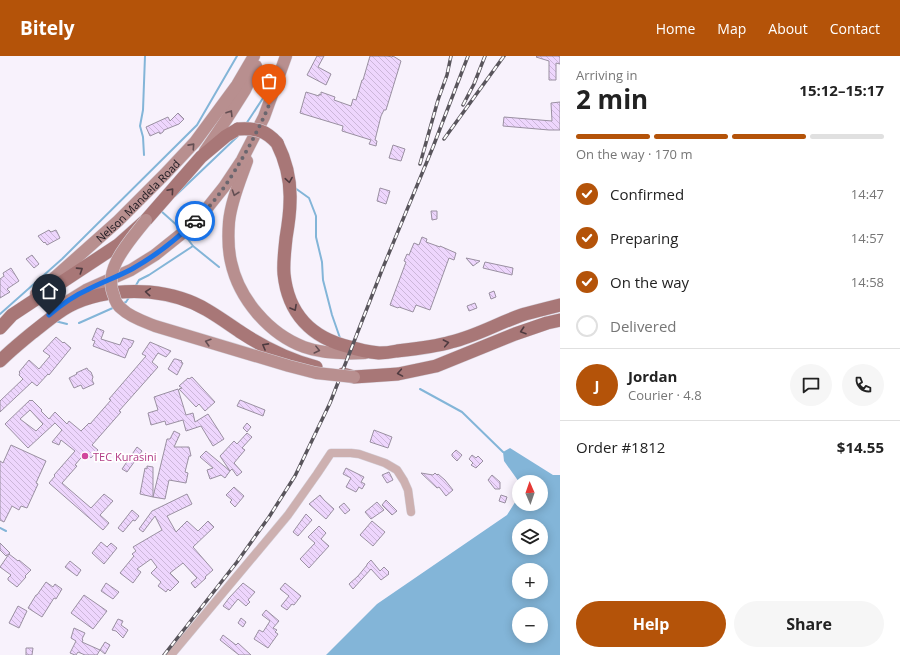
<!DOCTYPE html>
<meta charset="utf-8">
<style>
body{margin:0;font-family:"Open Sans",sans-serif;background:#f6f6f6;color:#222;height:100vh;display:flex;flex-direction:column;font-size:15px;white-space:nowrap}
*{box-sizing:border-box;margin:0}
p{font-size:13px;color:#767676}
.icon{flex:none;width:22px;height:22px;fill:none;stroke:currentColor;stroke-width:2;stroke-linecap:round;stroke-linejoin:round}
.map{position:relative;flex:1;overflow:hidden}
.details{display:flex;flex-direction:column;background:#fff;width:340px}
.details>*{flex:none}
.needle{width:26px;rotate:358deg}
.fabs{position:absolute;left:512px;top:419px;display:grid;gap:8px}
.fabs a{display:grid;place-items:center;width:36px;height:36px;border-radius:50%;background:#fff;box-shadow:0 2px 10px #0003;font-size:20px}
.pin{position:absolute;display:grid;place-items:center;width:34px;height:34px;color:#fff;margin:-41px -17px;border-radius:50% 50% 50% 0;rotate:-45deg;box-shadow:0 0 4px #0007}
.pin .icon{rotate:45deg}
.courier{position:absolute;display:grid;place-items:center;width:40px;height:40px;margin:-20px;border:3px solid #1a73e8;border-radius:50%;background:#fff;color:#222;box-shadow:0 1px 5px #0007}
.summary em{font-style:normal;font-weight:700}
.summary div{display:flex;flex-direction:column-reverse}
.summary{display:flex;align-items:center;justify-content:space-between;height:68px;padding:0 16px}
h1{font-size:26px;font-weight:700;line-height:30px}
.bar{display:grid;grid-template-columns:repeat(4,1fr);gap:6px 4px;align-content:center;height:48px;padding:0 16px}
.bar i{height:5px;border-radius:3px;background:#e0e0e0}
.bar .selected{background:#b45309}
.bar p{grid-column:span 4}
.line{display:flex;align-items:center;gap:10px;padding:0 16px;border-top:1px solid #e0e0e0}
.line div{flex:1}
.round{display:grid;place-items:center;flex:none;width:42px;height:42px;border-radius:21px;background:#f6f6f6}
ol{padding:0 16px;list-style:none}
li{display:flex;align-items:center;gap:12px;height:44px}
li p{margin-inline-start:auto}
li .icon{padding:4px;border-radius:50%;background:#b45309;color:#fff;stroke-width:4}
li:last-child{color:#767676}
li i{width:22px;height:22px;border:2px solid #e0e0e0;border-radius:50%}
.button{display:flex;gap:8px;margin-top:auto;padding:8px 16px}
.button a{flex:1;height:46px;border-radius:24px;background:#b45309;color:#fff;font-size:16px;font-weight:700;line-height:46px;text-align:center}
.button a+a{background:#f6f6f6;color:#222}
header{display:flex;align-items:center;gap:24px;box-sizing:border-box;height:56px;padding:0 20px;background:#b45309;color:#fff}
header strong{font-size:19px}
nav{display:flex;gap:22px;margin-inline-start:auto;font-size:14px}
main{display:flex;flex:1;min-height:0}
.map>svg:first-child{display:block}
</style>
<header>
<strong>Bitely</strong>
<nav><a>Home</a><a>Map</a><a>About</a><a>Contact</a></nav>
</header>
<main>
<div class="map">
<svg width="560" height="599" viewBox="0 0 560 599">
<defs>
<pattern id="building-back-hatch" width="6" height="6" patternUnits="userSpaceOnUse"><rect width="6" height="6" fill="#eed6fd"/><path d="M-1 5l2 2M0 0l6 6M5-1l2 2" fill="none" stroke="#ccb7d9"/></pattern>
</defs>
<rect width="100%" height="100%" fill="#f8f2fc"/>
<path fill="#83b5d8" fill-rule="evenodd" d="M 510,392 L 553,419 L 560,419 L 560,599 L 326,599 L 377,548 L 507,459 L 519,440 L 519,448 L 541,448 L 541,426 L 519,426 L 504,405 L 503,396 ZM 519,470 L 541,470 L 541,492 L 519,492 ZM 519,514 L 541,514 L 541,536 L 519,536 ZM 519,558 L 541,558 L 541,580 L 519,580 Z"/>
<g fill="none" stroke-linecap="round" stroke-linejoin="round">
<path stroke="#83b5d8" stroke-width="2" d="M 246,68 L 267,36
M 144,99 L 143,81 L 140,70 L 143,54 L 145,0
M 295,132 L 309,142 L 316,160 L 316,181 L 322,206 L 323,224 L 332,259 L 340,282
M 175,140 L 238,80
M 161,155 L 180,172
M 187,182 L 193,190 L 219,211
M 135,231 L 139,224 L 149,219 L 193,190
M 122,248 L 126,246 L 130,240
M 0,258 L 62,203 L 197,69 L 237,0
M 55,265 L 67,268
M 79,267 L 115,251
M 420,333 L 462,356 L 503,396
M 0,472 L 6,475"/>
</g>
<path fill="url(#building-back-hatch)" stroke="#9a90a1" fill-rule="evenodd" d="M 317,0 L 324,0 L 318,11 L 331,18 L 326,29 L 307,19 Z
M 370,0 L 387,0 L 392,1 L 393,0 L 401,5 L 386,54 L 384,54 L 381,60 L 375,84 L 377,85 L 376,90 L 369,88 L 371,84 L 342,75 L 343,70 L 300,57 L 306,36 L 319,40 L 319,38 L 321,39 L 321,36 L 335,41 L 334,44 L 351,50 L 353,43 L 356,44 L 362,24 L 363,24 Z
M 537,0 L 560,0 L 560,8 L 556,7 L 556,24 L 549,24 L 549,5 L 536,1 Z
M 560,46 L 560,74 L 549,74 L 503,70 L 504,61 L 552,65 L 551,47 Z
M 178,57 L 184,63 L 179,68 L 164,74 L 163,76 L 160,78 L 159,76 L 150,80 L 146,71 L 168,61 L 170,65 Z
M 393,89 L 405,93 L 401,105 L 389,102 Z
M 380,132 L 390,135 L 386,148 L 377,145 Z
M 431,155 L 437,155 L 437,163 L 432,164 Z
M 49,174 L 51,176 L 56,174 L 60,182 L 47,189 L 45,186 L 44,187 L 42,185 L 38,180 Z
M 422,181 L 427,183 L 426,186 L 440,191 L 440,190 L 456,197 L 454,204 L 449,202 L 430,254 L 416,249 L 413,256 L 399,251 L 398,252 L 390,249 L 406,206 L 404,205 L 407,198 L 409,199 L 414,187 L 419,189 Z
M 32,199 L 39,208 L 34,212 L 26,203 Z
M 466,202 L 480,205 L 473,210 Z
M 485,206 L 513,212 L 512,219 L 483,212 Z
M 11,212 L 19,225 L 7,233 L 10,236 L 0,242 L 0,223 L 4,220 L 3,217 Z
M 494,235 L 496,241 L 491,243 L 489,237 Z
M 475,247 L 477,252 L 469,255 L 467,250 Z
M 97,272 L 104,275 L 101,283 L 120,289 L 123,282 L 134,285 L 131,291 L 130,292 L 129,292 L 125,302 L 93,290 L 95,285 L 92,284 Z
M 56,281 L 63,287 L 64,286 L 71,292 L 49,319 L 48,318 L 37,330 L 32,326 L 0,356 L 0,345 L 23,323 L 19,319 L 20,317 L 19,316 L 29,304 L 39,313 L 50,300 L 43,295 Z
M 150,286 L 171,295 L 166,301 L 158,297 L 152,306 L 158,311 L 119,355 L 121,356 L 92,389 L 98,394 L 91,402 L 85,397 L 75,409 L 77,410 L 62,427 L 91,452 L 104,438 L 113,445 L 100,459 L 109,467 L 103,474 L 49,427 L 55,420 L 54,419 L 75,395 L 61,384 L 59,389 L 52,386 L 62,374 L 55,367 L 28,392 L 5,368 L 30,344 L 31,345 L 32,344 L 42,354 L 41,355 L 49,363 L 55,356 L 67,368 L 69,365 L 81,375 L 89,367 L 90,368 L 111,344 L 109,343 L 146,300 L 142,298 ZM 30,354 L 43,368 L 36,375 L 20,363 Z
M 174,303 L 176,303 L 182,305 L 181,306 L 183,307 L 177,319 L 168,313 Z
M 87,312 L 88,314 L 91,316 L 93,321 L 92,324 L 94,328 L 83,333 L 81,329 L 74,332 L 69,322 L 77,318 L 76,317 Z
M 192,321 L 215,346 L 205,355 L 199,348 L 196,351 L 179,333 L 182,332 L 179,330 L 188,322 L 189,323 Z
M 178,333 L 186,359 L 193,357 L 195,366 L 208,358 L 224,383 L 213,390 L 201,370 L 186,375 L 183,364 L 166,369 L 165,365 L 151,369 L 148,357 L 158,354 L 154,341 Z
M 240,344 L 265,354 L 263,360 L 237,350 Z
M 247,367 L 251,371 L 247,376 L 243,372 Z
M 374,374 L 392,381 L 388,392 L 370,386 Z
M 174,375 L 180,378 L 174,391 L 189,391 L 191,400 L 189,400 L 185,416 L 188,417 L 186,427 L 169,424 L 165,443 L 153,441 L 167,383 L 170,383 Z
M 247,377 L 252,381 L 242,392 L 245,394 L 234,407 L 242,416 L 237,420 L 232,413 L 230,415 L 220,400 L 234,385 L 237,388 Z
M 11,389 L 46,405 L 36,427 L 38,428 L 27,452 L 21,450 L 19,454 L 12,450 L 4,466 L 0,464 L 0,405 L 3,407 Z
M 137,391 L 142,395 L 127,416 L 122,413 Z
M 456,394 L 462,399 L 457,405 L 452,400 L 452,398 Z
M 206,395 L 230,415 L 225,422 L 221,419 L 210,423 L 207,414 L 213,412 L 200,401 Z
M 472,399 L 476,402 L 478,400 L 483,405 L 476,412 L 471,409 L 473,407 L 469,403 Z
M 147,410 L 153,411 L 153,441 L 140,438 L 145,412 L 147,413 Z
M 346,412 L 364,421 L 361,426 L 365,428 L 362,433 L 359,431 L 356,436 L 346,431 L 351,422 L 343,418 Z
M 389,416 L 393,424 L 387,427 L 382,419 Z
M 421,417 L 433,419 L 435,417 L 437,419 L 438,418 L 445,424 L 453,434 L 446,440 L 439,431 L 437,432 Z
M 492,419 L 500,426 L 500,433 L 495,433 L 488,424 Z
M 234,431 L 244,440 L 235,451 L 230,446 L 232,444 L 226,439 Z
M 187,438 L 192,448 L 167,460 L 176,476 L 187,465 L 198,475 L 208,465 L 214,471 L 193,491 L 213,514 L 205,521 L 206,522 L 195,532 L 191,527 L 197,522 L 183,507 L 170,517 L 179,526 L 170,535 L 168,533 L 166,536 L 158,530 L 161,526 L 151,517 L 157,511 L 151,503 L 137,513 L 141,516 L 133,527 L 120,517 L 134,500 L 132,498 L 136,495 L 133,491 L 162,474 L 155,460 L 143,476 L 139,473 L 152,455 Z
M 320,439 L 324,444 L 334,453 L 326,463 L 309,448 Z
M 501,439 L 507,441 L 505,447 L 499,445 Z
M 386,444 L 397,455 L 392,459 L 382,449 Z
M 377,446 L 384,454 L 371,463 L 365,456 Z
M 344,447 L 350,454 L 345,458 L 339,451 Z
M 132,454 L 139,460 L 135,465 L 133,464 L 123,476 L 118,472 Z
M 306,458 L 312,464 L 298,480 L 293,476 Z
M 372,465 L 385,476 L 373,490 L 360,479 Z
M 319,470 L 326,477 L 321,483 L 329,490 L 309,512 L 300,503 L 315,487 L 308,481 Z
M 101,486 L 107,491 L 111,487 L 117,492 L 104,508 L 92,497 Z
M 0,487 L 10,497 L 6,500 L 0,494 Z
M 9,498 L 18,505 L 19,504 L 31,514 L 25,520 L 26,521 L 17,531 L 8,524 L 8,522 L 11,519 L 0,511 Z
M 371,504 L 380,515 L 384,511 L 389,516 L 388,517 L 389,518 L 381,524 L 371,513 L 353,533 L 349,528 L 358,520 L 367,509 L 367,508 Z
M 70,505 L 81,514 L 77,520 L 65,511 Z
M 46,526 L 53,531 L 55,528 L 62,533 L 56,543 L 54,542 L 42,561 L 28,552 L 36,539 L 37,539 Z
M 106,527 L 119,536 L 113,543 L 101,535 Z
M 243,527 L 255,536 L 248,544 L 250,546 L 246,550 L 238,543 L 229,554 L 223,550 L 229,542 Z
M 285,527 L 301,540 L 294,549 L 292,548 L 287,554 L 281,550 L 289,540 L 280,533 Z
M 84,539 L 107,555 L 93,573 L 71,557 Z
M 18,550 L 27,555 L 19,572 L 9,567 Z
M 266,554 L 279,565 L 273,572 L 277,574 L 275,576 L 278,578 L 268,592 L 254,583 L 259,574 L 263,576 L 270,565 L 262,559 Z
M 241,562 L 246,566 L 243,571 L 238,567 Z
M 118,563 L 123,565 L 121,569 L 128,574 L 123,582 L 116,575 L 112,574 Z
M 74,572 L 85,577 L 82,583 L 83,584 L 82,586 L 100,594 L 97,599 L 85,599 L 78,596 L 76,599 L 75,599 L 70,597 L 76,585 L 71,582 Z
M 223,579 L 236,589 L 238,587 L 251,599 L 239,599 L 220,584 Z
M 105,586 L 110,589 L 105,598 L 100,594 Z
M 26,592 L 33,592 L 32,599 L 26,599 Z"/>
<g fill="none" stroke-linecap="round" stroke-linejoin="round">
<g stroke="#d5d0d9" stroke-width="9">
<path id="minor" d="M 171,599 L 288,459 L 317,418 L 331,397 L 351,397 L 359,398 L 385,407 L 397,414 L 404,425 L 408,434 L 411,456"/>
</g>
<g stroke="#d5d0d9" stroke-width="13">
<g id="secondary">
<path d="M 205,95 L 226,64 L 245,34 L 256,10"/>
<path d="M 247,105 C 240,125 231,145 229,166 C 228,179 228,193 231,206 C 239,243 269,278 304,291 C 323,298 345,298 365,297"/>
<path id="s1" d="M 36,238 L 118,165 L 165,118 L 195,86 L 237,29 L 254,0"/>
<path d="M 65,247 L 86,234 L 131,214 L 155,199 L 180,179 L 204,156 L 224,131 L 242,104 L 264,61 L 286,0"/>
</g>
</g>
<g stroke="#d5d0d9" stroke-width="14">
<path id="primary" d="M 277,87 C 286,105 291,125 290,146 C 290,158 288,170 286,182 C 285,193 283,206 284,218 C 288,257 311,282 350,291 C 359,294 370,296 379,297 C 385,297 392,296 397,295 C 415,293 434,291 451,286 C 477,280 500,266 525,258 C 536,255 548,252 560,249
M 0,272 L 12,259 L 118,189 L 146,164 L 201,101 L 226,80 L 238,73
M 0,305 C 10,295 21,286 32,277 C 44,268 56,257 69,250 C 94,237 121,234 149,236 C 169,238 189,243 207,254 C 219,261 230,269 242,277 C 265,292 290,304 316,311
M 343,318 L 354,321 L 369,320 L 398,318 L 436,310 L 515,278 L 547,267 L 560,264"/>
</g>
<use href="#minor" stroke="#cdb0b0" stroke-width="8"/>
<use href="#secondary" stroke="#b88f8f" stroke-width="12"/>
<use href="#primary" stroke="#a87777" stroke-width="13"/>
<g stroke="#59555c" stroke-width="3.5">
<path id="rail" d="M 463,49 L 474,28 L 485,0
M 444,83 L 504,0
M 420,108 L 438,44 L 447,19 L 451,0
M 164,599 L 237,506 L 269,461 L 295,420 L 330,347 L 382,214 L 433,91 L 468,0"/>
</g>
<use href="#rail" stroke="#fff" stroke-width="2" stroke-dasharray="6" stroke-linecap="butt"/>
<g stroke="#d5d0d9" stroke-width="13" stroke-linecap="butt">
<path id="secondary-bridge" d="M 146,164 C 130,185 102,213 114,240 C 115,245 118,250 122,253 C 130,261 145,266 155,270 L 289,310 L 316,317 L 354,321"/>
</g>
<g stroke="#d5d0d9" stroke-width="14" stroke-linecap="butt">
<path id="primary-bridge" d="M 238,73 C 256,72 265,74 277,87"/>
</g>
<use href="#secondary-bridge" stroke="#b88f8f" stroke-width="12"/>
<use href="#primary-bridge" stroke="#a87777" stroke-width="13"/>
</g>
<defs><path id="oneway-chevron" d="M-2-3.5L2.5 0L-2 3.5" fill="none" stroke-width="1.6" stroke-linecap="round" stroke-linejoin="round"/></defs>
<g stroke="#644f53">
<use href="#oneway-chevron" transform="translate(230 57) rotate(-58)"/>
<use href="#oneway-chevron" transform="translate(192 90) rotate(-48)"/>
<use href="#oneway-chevron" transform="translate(235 137) rotate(109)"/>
<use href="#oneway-chevron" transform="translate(208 286) rotate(-163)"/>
<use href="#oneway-chevron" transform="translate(317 294) rotate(14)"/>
</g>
<g stroke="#4f3b40">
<use href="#oneway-chevron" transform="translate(289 124) rotate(81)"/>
<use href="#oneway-chevron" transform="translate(171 135) rotate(-49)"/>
<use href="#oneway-chevron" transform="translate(80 214) rotate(-33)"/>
<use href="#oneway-chevron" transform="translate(148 236) rotate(-175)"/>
<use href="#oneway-chevron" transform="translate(294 252) rotate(61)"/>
<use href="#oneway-chevron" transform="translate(523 275) rotate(162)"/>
<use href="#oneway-chevron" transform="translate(446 287) rotate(-11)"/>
<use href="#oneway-chevron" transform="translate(265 290) rotate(-151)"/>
<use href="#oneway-chevron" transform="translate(400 317) rotate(170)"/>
</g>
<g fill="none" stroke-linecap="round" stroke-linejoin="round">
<path stroke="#6b666e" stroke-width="4" stroke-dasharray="0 7.2" d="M 195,165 C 219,143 236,114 252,85 C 258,73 264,62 269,49"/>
<path stroke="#1a73e8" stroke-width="5" d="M 49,259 C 61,249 73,240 87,234 C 102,226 117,221 132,213 C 155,200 176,184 195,165"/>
</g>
<circle fill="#d1479c" stroke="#fff" stroke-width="1.5" cx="85" cy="400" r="4"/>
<g text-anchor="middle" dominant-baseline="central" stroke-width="3.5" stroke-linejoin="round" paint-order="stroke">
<g font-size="11" fill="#1f1b22" stroke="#fff">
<text stroke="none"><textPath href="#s1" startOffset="138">Nelson Mandela Road</textPath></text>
</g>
<g font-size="11" fill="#b23c85" stroke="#fff" text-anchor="start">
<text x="93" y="400">TEC Kurasini</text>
</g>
</g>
</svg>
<div class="fabs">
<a><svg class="needle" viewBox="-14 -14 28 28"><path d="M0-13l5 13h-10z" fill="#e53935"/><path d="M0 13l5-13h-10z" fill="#767676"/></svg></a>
<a><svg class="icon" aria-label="layers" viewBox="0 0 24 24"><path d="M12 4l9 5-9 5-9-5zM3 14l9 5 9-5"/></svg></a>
<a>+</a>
<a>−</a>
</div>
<div class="pin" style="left:269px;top:49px;background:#ea580c"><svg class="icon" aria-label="bag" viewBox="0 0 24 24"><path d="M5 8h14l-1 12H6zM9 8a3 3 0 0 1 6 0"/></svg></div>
<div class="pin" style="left:49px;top:259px;background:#1f2937"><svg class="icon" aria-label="home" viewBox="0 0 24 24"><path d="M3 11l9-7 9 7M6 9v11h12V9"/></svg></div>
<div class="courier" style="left:195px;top:165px"><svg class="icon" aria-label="car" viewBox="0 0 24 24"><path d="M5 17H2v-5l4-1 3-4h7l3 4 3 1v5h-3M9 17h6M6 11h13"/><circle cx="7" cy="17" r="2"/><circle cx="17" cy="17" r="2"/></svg></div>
</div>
<section class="details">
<div class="summary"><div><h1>2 min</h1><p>Arriving in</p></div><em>15:12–15:17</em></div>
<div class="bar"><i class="selected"></i><i class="selected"></i><i class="selected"></i><i></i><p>On the way · 170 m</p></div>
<ol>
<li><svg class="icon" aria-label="check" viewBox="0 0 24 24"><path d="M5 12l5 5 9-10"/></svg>Confirmed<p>14:47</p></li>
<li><svg class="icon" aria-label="check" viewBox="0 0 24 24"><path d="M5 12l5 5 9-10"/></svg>Preparing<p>14:57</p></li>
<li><svg class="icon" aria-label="check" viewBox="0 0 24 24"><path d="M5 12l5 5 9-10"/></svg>On the way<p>14:58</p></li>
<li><i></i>Delivered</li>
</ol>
<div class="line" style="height:72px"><b class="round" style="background:#b45309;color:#fff">J</b><div><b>Jordan</b><p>Courier · 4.8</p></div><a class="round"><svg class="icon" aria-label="chat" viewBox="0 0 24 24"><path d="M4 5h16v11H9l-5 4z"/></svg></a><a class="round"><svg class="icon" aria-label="phone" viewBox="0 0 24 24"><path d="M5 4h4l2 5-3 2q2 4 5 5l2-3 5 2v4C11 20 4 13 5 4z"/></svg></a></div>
<div class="line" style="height:52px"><div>Order #1812</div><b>$14.55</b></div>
<div class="button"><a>Help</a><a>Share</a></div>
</section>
</main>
